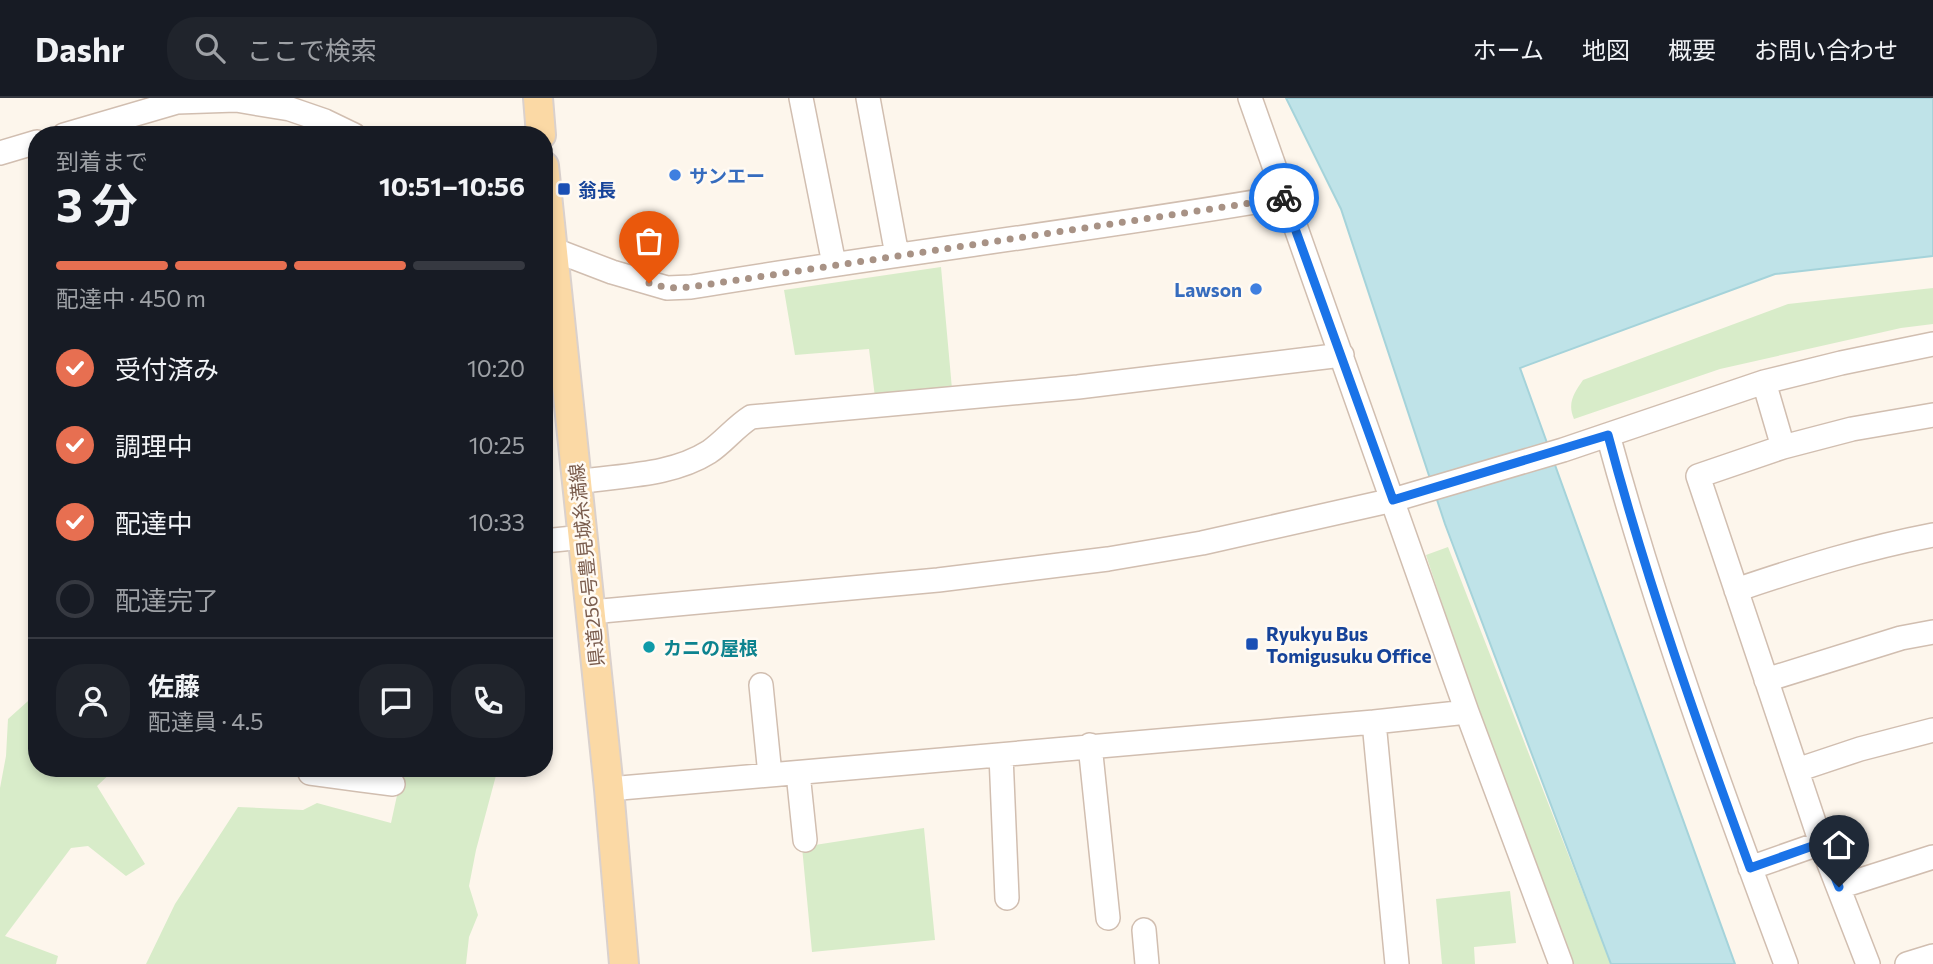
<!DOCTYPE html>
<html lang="ja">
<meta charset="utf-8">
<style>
body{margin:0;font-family:Commissioner,"Noto Sans JP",sans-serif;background:#20242c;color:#f1f3f6;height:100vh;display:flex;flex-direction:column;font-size:26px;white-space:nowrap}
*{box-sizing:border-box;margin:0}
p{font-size:23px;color:#9ea1a6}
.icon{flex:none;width:38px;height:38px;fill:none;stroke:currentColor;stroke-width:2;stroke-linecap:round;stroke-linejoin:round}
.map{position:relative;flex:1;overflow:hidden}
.details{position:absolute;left:28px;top:28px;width:525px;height:651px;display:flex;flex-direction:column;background:#171b24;border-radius:28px;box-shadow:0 4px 10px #0003}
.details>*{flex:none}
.pin{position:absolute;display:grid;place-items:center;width:60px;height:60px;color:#fff;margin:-72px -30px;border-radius:50% 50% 50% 0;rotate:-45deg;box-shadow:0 0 7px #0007}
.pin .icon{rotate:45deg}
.courier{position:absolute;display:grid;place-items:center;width:70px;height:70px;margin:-35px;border:5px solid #1a73e8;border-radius:50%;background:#fff;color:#222;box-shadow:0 2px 9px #0007}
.headline em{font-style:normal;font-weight:700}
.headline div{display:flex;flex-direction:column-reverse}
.headline{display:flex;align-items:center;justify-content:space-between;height:119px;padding:0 28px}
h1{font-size:46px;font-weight:700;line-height:52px}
.bar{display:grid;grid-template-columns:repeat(4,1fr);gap:10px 7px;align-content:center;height:84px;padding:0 28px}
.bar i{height:9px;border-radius:5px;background:#363941}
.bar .current{background:#e76f51}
.bar p{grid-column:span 4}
.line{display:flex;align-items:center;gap:18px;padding:0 28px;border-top:2px solid #363941}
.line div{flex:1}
.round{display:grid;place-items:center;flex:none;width:74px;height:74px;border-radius:28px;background:#20242c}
ol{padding:0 28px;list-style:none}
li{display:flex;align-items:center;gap:21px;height:77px}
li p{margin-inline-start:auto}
li .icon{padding:7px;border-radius:50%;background:#e76f51;color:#fff;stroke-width:4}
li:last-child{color:#9ea1a6}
li i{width:38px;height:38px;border:4px solid #363941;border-radius:50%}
header{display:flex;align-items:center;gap:42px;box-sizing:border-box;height:98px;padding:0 35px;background:#171b24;border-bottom:2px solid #363941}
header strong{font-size:33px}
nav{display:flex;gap:38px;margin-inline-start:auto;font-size:24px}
.search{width:490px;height:63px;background:#20242c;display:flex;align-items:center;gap:18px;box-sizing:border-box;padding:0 24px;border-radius:28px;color:#9ea1a6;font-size:26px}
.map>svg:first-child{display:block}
</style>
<header>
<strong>Dashr</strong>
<div class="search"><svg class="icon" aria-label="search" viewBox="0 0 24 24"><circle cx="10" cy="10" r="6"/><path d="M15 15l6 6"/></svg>ここで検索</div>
<nav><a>ホーム</a><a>地図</a><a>概要</a><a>お問い合わせ</a></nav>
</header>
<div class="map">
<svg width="1933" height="866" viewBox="0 0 1933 866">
<rect width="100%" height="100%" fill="#fdf6ec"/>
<path fill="#d8ecc9" d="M 941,169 L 952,291 L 875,299 L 869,251 L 795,257 L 784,192 Z
M 1933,190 L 1933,226 L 1901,230 L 1720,271 L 1574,321 C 1567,305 1574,295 1583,282 L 1788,206 Z
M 1448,449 L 1611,866 L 1570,866 L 1485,636 L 1426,457 Z
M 37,595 L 37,670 L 116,670 L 97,688 L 145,766 L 126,778 L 88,748 L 71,750 L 5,838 L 58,858 L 56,866 L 0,866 L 0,690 L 6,658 L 8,621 Z
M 403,670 L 498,670 L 476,752 L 469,788 L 478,817 L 469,839 L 466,866 L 146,866 L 175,806 L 238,709 L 303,712 L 317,705 L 391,725 Z
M 924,730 L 935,842 L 812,854 L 802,749 Z
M 1510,793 L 1516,845 L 1474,849 L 1475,866 L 1442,866 L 1436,801 Z"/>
<path fill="#bfe3e8" stroke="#a5d3da" stroke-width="2" d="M 1286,0 L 1933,0 L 1933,158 L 1775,176 L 1520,270 L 1735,866 L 1611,866 L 1445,426 L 1341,111 Z"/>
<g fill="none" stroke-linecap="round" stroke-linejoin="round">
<g stroke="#d1beb0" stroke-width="26">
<path id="minor" d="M 801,0 L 834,166
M 868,0 L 897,157
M 1250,0 L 1467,614 L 1561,866
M 64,37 L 177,4 L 236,2 L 290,11 L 325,23 L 354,37
M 0,55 L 37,44
M 544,148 L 612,174 L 667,190 L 691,189 C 888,156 1087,133 1284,99
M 1764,284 L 1783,349
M 1608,337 C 1657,517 1721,692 1786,866
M 578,384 C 621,377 671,378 709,354 C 724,344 735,329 751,319 L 1078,289 L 1342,257
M 544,443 L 583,439
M 1736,492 C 1801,470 1865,450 1933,437
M 591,514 L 938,482 L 1108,461 L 1202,445 L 1393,402 L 1563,352 L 1764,284 L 1841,265 L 1933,246
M 1766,582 L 1901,540 L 1933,534
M 761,587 L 770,677
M 1374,624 L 1397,866
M 1090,647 L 1108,820
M 1001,657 L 1007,800
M 311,670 L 310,675 L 362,682 L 364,670
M 1797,672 L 1860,651 L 1933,632
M 798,675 L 805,742
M 362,682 L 393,686
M 609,691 L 1374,624 L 1467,614
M 1750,770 L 1821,745
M 1839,789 L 1933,759
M 1144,832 L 1147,866
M 1868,866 L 1821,745 L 1698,378 L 1783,349 L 1852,331 L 1933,317
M 1907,866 L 1933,858"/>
</g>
<g stroke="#dad1cd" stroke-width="32">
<path id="major" d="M 538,0 L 541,37
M 544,68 L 609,691 L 624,866"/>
</g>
<use href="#minor" stroke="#fff" stroke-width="23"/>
<use href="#major" stroke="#fbd9a5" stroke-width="28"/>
</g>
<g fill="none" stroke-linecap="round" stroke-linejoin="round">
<path stroke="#a89285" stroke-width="7" stroke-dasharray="0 12.6" d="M 649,185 L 667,190 L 691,189 L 1284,100"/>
<path stroke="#1a73e8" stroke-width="9" d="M 1284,100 L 1393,402 L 1608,337 C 1647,484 1698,628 1750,770 L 1821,745 L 1839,789"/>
</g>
<g fill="#3f7fe0" stroke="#fffaf3" stroke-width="2.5">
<circle cx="675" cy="77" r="7"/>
<circle cx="1256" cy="191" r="7"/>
</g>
<g fill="#1a4fb4" stroke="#fffaf3" stroke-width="2.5">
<rect x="557" y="84" width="14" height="14" rx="3.5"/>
<rect x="1245" y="539" width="14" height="14" rx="3.5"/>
</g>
<circle fill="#0f9aa8" stroke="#fffaf3" stroke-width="2.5" cx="649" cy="549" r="7"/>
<g text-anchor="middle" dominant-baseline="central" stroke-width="5" stroke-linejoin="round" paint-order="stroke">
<g font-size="19" font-weight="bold" fill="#366cbe" stroke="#fffaf3" text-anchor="start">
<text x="689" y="77">サンエー</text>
<text x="1242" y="191" text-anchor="end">Lawson</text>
</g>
<g font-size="19" font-weight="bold" fill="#164399" stroke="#fffaf3" text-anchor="start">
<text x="578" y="91">翁長</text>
<text x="1266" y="535">Ryukyu Bus<tspan x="1266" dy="22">Tomigusuku Office</tspan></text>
</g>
<g font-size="19" fill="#7a5c4d" stroke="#fffaf3">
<text transform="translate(586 467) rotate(-96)">県道256号豊見城糸満線</text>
</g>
<g font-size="19" font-weight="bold" fill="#0d838f" stroke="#fffaf3" text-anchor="start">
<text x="663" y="549">カニの屋根</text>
</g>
</g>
</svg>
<div class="pin" style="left:649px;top:185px;background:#ea580c"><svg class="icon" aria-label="bag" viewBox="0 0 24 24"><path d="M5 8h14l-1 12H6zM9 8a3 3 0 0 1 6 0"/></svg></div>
<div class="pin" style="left:1839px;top:789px;background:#1f2937"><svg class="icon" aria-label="home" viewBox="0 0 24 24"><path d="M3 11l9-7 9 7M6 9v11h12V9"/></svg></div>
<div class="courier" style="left:1284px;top:100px"><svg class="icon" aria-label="bike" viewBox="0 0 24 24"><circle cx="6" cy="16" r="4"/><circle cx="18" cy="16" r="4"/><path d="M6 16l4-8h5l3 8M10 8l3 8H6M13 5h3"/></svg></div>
<section class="details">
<div class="headline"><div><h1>3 分</h1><p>到着まで</p></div><em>10:51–10:56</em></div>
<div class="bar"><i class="current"></i><i class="current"></i><i class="current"></i><i></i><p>配達中 · 450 m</p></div>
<ol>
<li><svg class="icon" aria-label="check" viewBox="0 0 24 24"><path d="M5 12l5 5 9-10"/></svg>受付済み<p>10:20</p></li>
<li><svg class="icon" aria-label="check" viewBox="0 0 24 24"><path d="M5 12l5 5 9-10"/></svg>調理中<p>10:25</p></li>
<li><svg class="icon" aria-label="check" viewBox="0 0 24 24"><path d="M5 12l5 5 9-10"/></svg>配達中<p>10:33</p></li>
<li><i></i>配達完了</li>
</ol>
<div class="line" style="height:126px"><a class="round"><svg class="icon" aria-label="person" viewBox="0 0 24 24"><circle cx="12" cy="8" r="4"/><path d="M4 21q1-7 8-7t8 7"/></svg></a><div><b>佐藤</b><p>配達員 · 4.5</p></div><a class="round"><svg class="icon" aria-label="chat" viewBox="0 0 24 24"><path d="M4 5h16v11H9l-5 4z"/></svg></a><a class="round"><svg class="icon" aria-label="phone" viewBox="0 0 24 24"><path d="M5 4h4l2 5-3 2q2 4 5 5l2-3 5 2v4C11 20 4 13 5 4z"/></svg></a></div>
</section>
</div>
